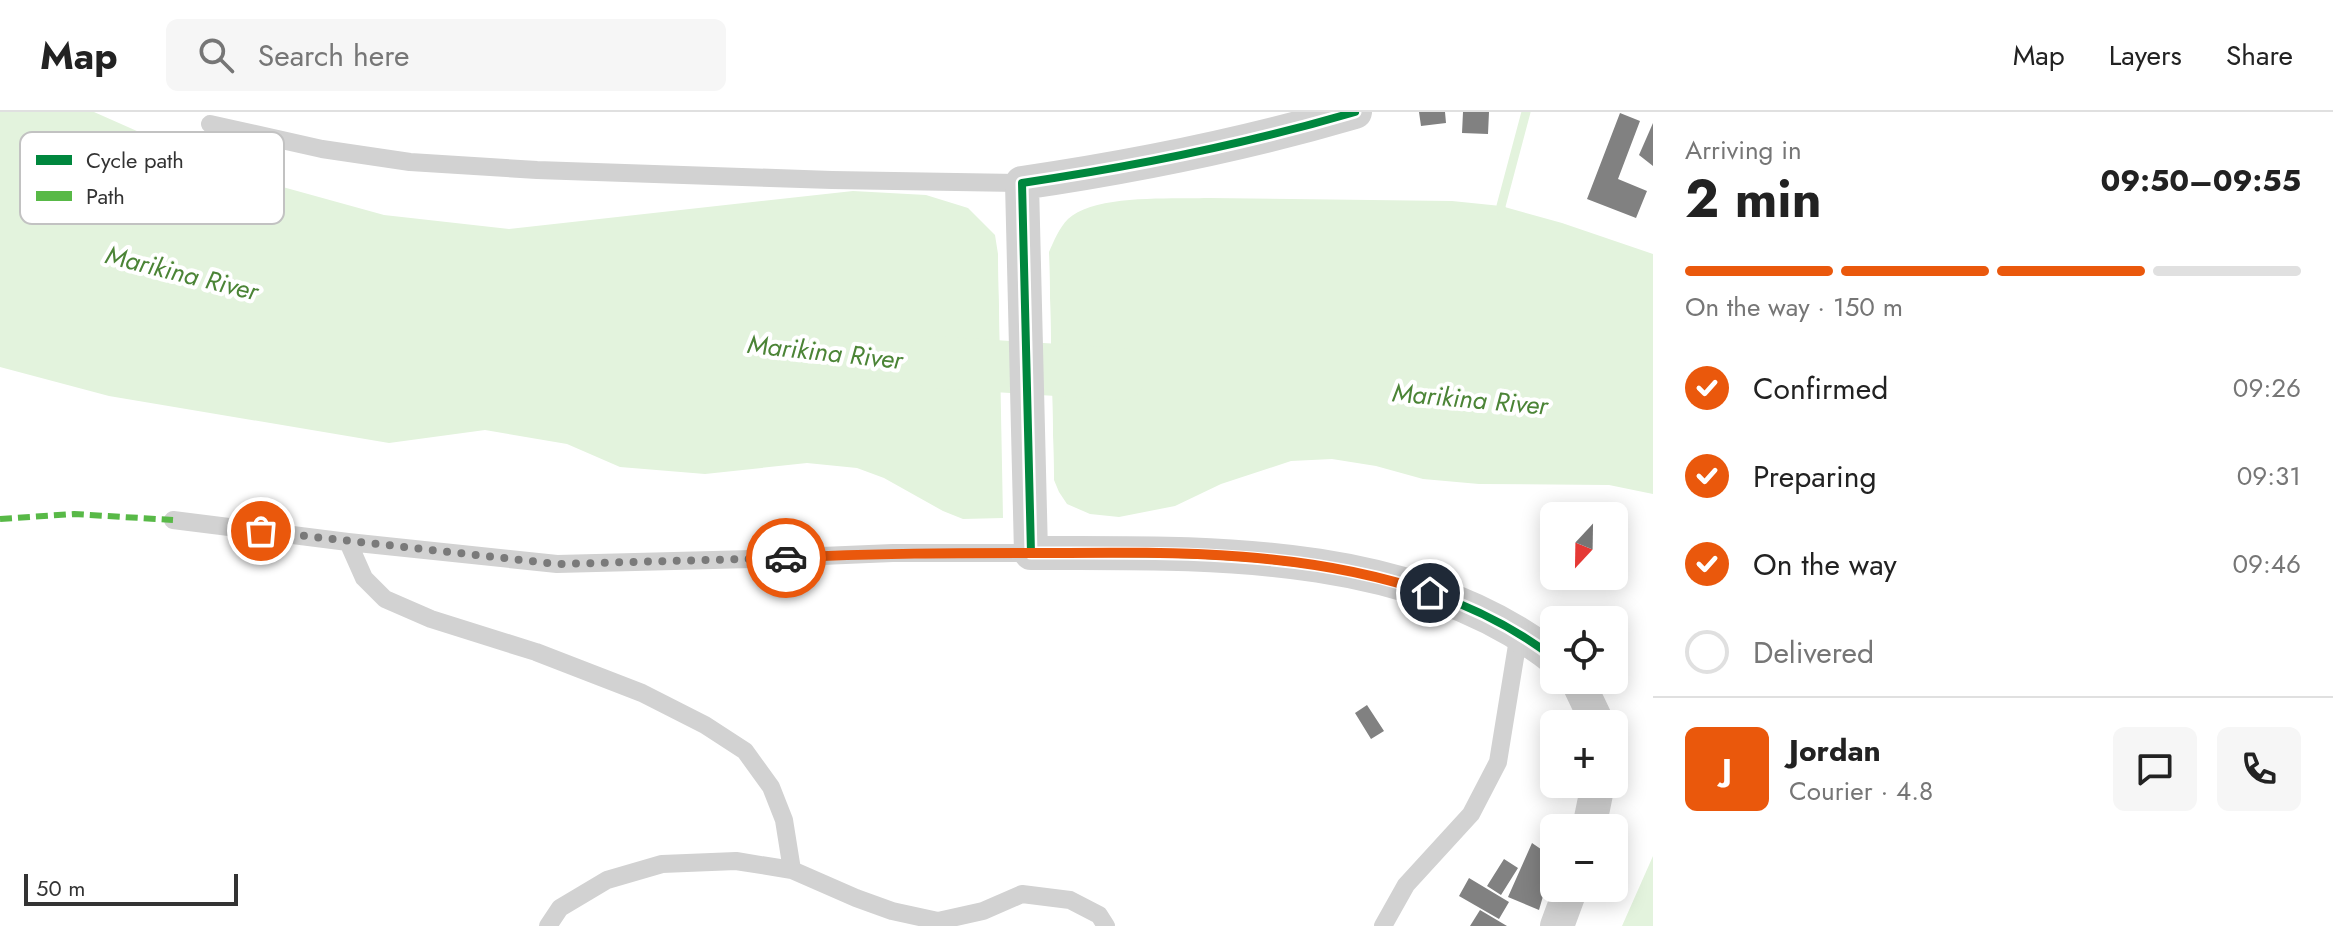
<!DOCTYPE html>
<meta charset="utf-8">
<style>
body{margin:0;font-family:Jost,sans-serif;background:#f6f6f6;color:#222;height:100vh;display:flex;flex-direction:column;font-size:30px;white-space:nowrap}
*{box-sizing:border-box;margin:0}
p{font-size:26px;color:#767676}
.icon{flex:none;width:44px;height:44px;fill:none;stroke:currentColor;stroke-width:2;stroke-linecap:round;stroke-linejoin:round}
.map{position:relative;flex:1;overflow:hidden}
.panel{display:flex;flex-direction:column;background:#fff;width:680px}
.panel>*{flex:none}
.needle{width:52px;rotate:202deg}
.controls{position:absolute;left:1540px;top:390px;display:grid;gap:16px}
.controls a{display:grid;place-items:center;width:88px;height:88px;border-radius:12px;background:#fff;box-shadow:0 4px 20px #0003;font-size:40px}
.scale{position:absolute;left:24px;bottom:20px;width:214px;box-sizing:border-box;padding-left:8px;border:4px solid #333;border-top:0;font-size:22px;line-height:28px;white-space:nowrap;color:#333;-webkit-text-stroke:6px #fff;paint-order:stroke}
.pin{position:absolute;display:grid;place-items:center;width:68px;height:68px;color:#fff;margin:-34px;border:4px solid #fff;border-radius:50%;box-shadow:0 2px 8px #0007}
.courier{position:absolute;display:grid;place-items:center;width:80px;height:80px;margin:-40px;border:6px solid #ea580c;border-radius:50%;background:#fff;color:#222;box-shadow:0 2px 10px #0007}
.summary em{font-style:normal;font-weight:700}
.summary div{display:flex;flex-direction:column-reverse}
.summary{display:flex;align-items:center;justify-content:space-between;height:136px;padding:0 32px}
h1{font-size:52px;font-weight:700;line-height:60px}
.bar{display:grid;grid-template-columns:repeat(4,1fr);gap:12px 8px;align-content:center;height:96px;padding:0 32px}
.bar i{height:10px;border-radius:6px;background:#e0e0e0}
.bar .active{background:#ea580c}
.bar p{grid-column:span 4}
.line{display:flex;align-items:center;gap:20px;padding:0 32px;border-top:2px solid #e0e0e0}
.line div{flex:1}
.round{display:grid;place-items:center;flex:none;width:84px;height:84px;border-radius:12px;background:#f6f6f6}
ol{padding:0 32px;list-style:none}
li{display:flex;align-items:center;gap:24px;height:88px}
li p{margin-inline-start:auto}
li .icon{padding:8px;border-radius:50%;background:#ea580c;color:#fff;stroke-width:4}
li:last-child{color:#767676}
li i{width:44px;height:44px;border:4px solid #e0e0e0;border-radius:50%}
header{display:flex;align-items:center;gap:48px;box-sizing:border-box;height:112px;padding:0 40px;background:#fff;border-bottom:2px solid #e0e0e0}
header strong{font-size:38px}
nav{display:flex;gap:44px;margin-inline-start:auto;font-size:28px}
.search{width:560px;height:72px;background:#f6f6f6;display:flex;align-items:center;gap:20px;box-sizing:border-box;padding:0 28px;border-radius:12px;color:#767676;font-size:30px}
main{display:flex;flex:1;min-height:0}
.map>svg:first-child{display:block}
</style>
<header>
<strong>Map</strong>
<div class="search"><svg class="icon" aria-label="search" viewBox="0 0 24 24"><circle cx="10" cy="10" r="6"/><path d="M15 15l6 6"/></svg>Search here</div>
<nav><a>Map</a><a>Layers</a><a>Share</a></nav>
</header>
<main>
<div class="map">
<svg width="1653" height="814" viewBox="0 0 1653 814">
<rect width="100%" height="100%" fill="#fff"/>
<path fill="#e3f3dd" d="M 0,0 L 94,0 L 173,35 L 261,69 L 384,103 L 509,117 L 853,79 L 926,83 L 968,96 L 995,123 L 998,142 L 1003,406 L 963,407 L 943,399 L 884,366 L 857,356 L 807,351 L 705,362 L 620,355 L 567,332 L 485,318 L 389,331 L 109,284 L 0,255 Z
M 1209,86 L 1452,89 L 1501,94 L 1562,111 L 1653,142 L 1653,382 L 1609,373 L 1479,372 L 1423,367 L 1376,354 L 1332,347 L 1291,349 L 1221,372 L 1175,394 L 1119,405 L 1090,402 L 1067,392 L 1059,380 L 1054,368 L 1049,140 C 1054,129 1059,116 1068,107 C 1094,82 1173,87 1209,86 Z
M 1653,744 L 1653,814 L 1622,814 Z"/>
<path fill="#fff" d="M 1045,140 L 1049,140 L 1054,368 L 1050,369 Z
M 1002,141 L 1007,369 L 1003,369 L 998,142 Z"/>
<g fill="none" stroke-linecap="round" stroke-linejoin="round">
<path stroke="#e3f3dd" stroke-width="9" d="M 1503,105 L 1501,94 L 1526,0"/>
<path stroke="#e3f3dd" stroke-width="52" d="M 932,250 L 1121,262"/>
</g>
<path fill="#818181" d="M 1419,0 L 1445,0 L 1446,11 L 1421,14 Z
M 1463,0 L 1489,0 L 1488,22 L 1462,21 Z
M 1620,1 L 1640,9 L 1618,67 L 1647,79 L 1636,106 L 1587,87 Z
M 1653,11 L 1653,54 L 1639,43 Z
M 1367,593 L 1384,619 L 1371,627 L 1355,601 Z
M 1532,731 L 1554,746 L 1539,798 L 1508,785 Z
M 1504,747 L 1518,756 L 1501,783 L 1487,774 Z
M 1469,766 L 1509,790 L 1499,807 L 1459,784 Z
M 1480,798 L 1507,814 L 1470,814 Z"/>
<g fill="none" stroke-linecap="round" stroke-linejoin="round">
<path stroke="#d2d2d2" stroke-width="18" d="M 210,12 L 322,37 L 410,50 L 537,58 L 832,68 L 1022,71
M 173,408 L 348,430 L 557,452 L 752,447 L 893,441 L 1031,441
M 348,430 L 364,466 L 385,487 L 431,507 L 536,540 L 642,581 L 705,613 L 745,639 L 771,675 L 784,708 L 792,758
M 548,814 L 560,796 L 607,768 L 662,752 L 736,749 L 792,758 L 856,786 L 892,799 L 938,809 L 983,799 L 1022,782 L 1070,788 L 1099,803 L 1106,814
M 1383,814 L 1406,773 L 1471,702 L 1498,650 L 1519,521"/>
<path stroke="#d2d2d2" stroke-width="34" d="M 1355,0 C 1243,33 1138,54 1022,71 L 1031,441 C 1205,441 1409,434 1554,546
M 1577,568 L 1598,612
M 1589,716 L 1598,672
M 1557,814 L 1571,776"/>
<path stroke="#58b947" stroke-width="6" stroke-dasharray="12 6" stroke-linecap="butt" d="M 0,407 L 74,402 L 173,408"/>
<g stroke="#fff" stroke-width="13">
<path id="cycleway" d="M 1355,0 C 1243,33 1138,54 1022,71 L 1031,441 C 1205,441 1409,434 1554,546"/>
</g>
<use href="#cycleway" stroke="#00873e" stroke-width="8"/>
</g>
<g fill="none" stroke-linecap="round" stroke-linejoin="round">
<path stroke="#7a7a7a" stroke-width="8" stroke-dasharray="0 14.4" d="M 261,419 L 557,452 L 786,446"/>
<path stroke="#ea580c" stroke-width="10" d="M 786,446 C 872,441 957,441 1043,441 C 1172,440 1307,438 1430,481"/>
</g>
<g text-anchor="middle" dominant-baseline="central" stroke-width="8" stroke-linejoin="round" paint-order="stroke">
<g font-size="26" font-style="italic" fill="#4b8436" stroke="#fff">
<text transform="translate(182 161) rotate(14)">Marikina River</text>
<text transform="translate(825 240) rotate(6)">Marikina River</text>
<text transform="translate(1470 287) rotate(5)">Marikina River</text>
</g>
</g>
<rect x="20" y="20" width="264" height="92" rx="12" fill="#fff" stroke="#c2c2c2" stroke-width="2"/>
<rect x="36" y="43" width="36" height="10" fill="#00873e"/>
<rect x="36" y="79" width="36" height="10" fill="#58b947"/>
<g font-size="22" fill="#333">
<text x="86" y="56">Cycle path</text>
<text x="86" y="92">Path</text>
</g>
</svg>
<div class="controls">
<a><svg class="needle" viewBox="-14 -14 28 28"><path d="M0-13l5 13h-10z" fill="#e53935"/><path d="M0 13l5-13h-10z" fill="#767676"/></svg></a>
<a><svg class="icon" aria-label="locate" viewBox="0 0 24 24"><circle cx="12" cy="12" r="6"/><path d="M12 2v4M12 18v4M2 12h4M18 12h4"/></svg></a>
<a>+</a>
<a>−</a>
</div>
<div class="scale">50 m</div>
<div class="pin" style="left:261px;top:419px;background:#ea580c"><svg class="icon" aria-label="bag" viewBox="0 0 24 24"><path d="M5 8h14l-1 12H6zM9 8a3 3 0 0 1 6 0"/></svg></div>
<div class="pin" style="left:1430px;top:481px;background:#1f2937"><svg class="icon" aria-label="home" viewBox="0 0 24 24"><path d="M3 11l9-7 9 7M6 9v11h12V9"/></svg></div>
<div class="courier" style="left:786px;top:446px"><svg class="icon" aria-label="car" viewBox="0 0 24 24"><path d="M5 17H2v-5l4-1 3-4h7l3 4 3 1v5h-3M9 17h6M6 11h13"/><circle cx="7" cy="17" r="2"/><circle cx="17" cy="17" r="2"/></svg></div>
</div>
<section class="panel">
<div class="summary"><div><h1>2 min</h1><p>Arriving in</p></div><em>09:50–09:55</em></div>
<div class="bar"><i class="active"></i><i class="active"></i><i class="active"></i><i></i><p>On the way · 150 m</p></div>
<ol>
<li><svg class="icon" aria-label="check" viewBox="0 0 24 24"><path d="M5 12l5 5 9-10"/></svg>Confirmed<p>09:26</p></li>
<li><svg class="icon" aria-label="check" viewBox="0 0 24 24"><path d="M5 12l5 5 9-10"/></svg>Preparing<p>09:31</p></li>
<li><svg class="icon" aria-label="check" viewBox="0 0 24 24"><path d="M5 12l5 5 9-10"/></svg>On the way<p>09:46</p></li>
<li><i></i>Delivered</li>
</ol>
<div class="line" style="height:144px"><b class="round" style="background:#ea580c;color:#fff">J</b><div><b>Jordan</b><p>Courier · 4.8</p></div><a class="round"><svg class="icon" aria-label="chat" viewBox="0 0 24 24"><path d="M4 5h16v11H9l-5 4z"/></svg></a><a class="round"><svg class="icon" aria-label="phone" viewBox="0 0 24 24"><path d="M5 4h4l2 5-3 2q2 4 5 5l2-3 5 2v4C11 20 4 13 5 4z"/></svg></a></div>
</section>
</main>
